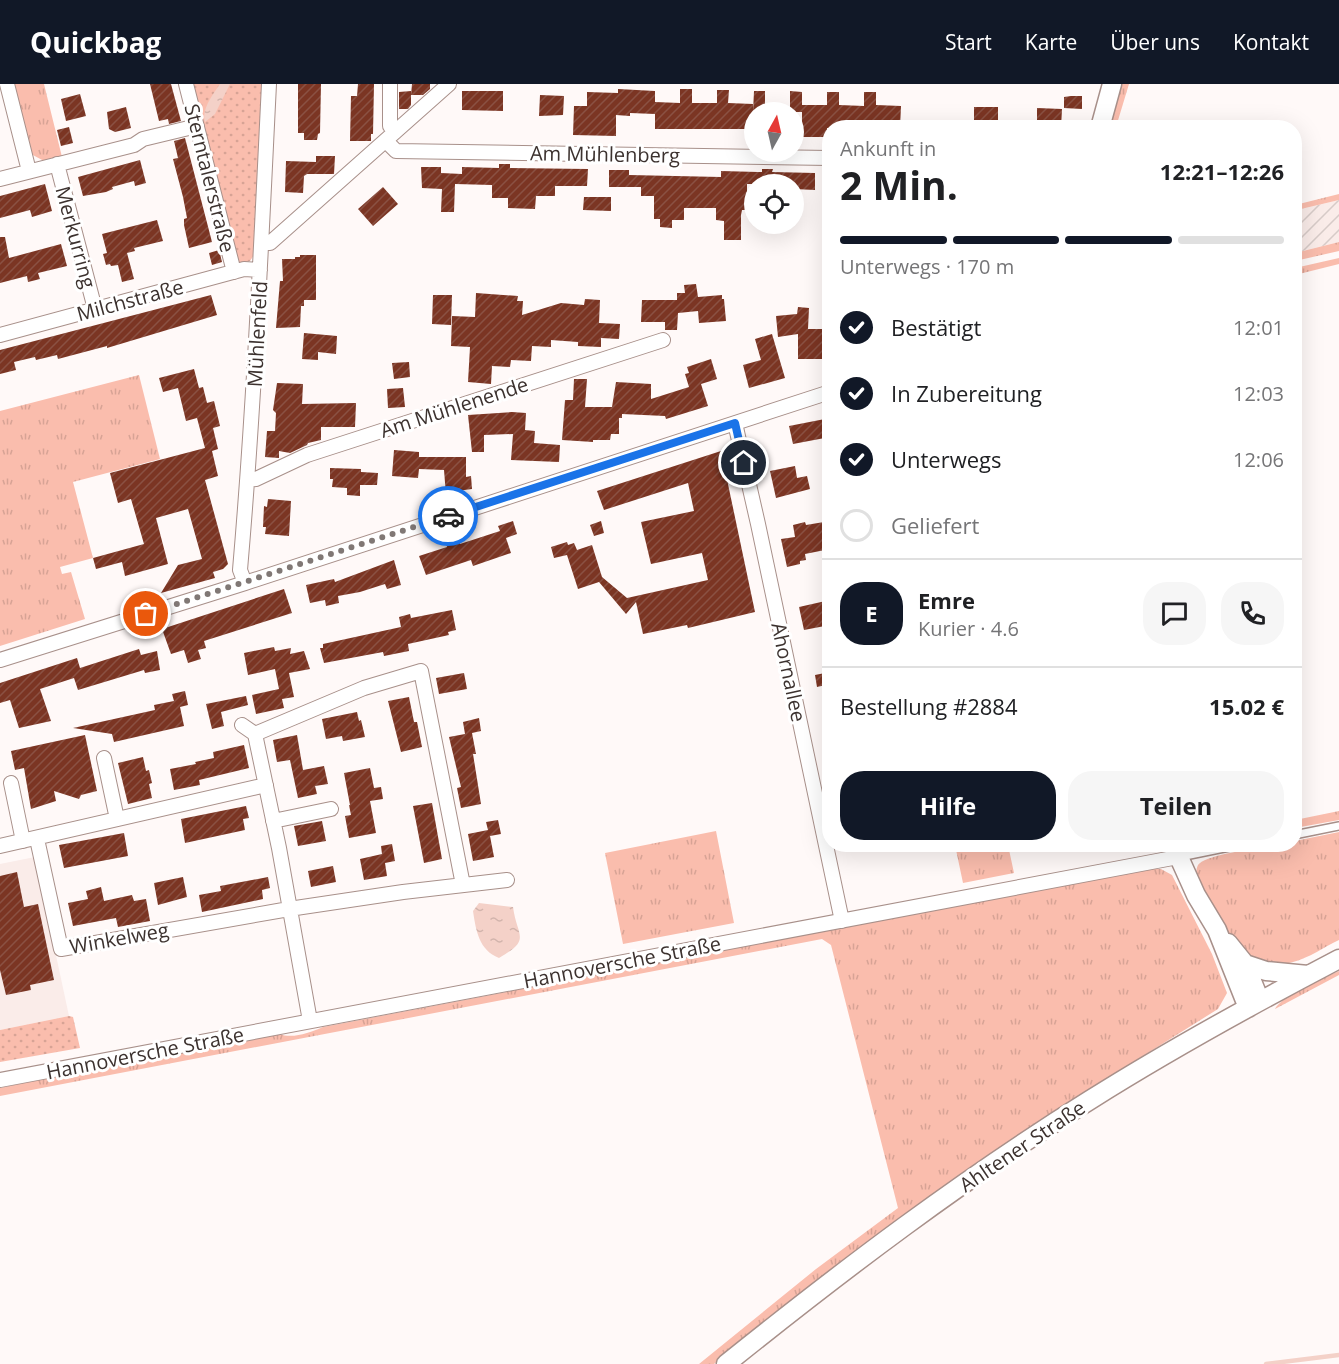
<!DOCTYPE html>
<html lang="de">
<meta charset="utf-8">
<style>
body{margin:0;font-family:"Open Sans",sans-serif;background:#f6f6f6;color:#202124;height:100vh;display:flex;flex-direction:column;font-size:22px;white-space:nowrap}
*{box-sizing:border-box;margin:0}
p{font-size:20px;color:#757577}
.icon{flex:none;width:33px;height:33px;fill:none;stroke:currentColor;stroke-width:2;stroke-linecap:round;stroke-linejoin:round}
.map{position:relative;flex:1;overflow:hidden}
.side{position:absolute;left:822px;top:36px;width:480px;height:732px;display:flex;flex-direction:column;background:#fff;border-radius:24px;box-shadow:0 6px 24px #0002}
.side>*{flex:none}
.needle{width:39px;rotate:8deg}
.buttons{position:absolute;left:744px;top:18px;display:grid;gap:12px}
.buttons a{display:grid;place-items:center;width:60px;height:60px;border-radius:50%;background:#fff;box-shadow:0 6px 24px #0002;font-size:30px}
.pin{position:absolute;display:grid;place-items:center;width:51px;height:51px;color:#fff;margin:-26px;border:3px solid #fff;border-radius:50%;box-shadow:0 2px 6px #0007}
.courier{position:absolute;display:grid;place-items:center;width:60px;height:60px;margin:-30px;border:4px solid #1a73e8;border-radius:50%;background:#fff;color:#222;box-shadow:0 2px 8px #0007}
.headline em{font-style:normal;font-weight:700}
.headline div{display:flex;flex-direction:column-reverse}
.headline{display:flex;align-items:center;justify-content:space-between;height:102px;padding:0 18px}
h1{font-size:39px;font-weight:700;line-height:45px}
.bar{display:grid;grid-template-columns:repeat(4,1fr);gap:9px 6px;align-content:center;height:72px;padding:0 18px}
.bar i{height:8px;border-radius:4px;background:#e0e0e0}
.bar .active{background:#111827}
.bar p{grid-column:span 4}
.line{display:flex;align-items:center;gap:15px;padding:0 18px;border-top:2px solid #e0e0e0}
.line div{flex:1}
.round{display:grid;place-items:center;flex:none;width:63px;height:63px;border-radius:24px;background:#f6f6f6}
ol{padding:0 18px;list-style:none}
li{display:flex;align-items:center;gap:18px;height:66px}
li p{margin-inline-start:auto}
li .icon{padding:6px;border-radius:50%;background:#111827;color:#fff;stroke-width:4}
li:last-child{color:#757577}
li i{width:33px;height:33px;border:3px solid #e0e0e0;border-radius:50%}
.action{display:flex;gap:12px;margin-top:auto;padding:12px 18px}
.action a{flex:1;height:69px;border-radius:24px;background:#111827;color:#fff;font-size:24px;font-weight:700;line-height:69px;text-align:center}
.action a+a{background:#f6f6f6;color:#202124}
header{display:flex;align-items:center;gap:36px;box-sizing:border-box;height:84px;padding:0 30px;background:#111827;color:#fff}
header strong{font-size:28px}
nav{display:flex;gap:33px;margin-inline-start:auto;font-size:21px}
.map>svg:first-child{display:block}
</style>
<header>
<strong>Quickbag</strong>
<nav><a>Start</a><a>Karte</a><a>Über uns</a><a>Kontakt</a></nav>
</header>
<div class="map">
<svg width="1339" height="1280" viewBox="0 0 1339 1280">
<defs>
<pattern id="industrial-furrows" width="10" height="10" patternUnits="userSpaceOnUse" patternTransform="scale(1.5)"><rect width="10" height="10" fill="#faece9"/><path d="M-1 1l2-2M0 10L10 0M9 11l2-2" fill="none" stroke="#d7cbc8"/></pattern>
<pattern id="grass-tufts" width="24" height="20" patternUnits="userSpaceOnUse" patternTransform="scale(1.5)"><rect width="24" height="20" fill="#fabdad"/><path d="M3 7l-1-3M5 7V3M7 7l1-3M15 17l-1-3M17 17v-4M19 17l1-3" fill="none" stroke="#d7a395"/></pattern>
<pattern id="park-dots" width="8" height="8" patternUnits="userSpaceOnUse" patternTransform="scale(1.5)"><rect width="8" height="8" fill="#fabdad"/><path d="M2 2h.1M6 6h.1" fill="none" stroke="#d7a395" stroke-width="1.8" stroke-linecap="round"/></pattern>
<pattern id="water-ripples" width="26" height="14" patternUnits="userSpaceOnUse" patternTransform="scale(1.5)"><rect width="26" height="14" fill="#f4d1c8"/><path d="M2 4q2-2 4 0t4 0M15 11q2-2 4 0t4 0" fill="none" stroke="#d2b4ac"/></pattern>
<pattern id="building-hatch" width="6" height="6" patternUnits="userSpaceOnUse" patternTransform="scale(1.5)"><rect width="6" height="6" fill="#7b3523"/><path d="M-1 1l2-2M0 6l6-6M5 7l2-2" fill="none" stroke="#8a5143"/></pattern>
</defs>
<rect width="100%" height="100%" fill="#fff9f8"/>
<path fill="#faece9" d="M 35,773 L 69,932 L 0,946 L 0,780 Z"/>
<path fill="url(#industrial-furrows)" d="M 1339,116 L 1339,158 L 1295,169 L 1295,151 L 1301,125 Z"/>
<path fill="url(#grass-tufts)" d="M 13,0 L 44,0 L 62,73 L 44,77 L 31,70 Z
M 1120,0 L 1129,0 L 1116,43 L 1112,43 L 1111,33 Z
M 1339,110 L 1339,116 L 1301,125 L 1295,151 L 1295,121 Z
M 1339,158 L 1339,167 L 1295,177 L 1295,169 Z
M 1339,174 L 1339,180 L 1295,191 L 1295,184 Z
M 139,291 L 160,375 L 73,398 L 93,474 L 60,483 L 62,490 L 71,488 L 85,535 L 0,562 L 0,327 Z
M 1339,727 L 1339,736 L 1295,744 L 1295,736 Z
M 716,747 L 734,839 L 623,860 L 605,769 Z
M 1339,748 L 1339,856 C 1324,863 1309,874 1293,878 C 1242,892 1218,834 1199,799 C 1197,793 1195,787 1198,781 C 1206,769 1279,761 1294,760 L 1295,757 Z
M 955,761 L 1008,761 L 1014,789 L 963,799 Z
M 1147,785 L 1161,785 L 1172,791 L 1212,870 L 1227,909 L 1218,925 L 1052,1029 L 926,1117 L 771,1233 L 714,1280 L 699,1280 L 816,1185 L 898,1124 L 831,861 L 822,855 L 0,1012 L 0,1004 L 26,998 L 279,950 C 293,955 309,949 323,943 Z
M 1339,887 L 1339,891 L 1275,925 C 1280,913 1326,893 1339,887 Z"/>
<path fill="url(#park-dots)" d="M 189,0 L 265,0 L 254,171 L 250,177 L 241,180 L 234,175 Z
M 69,932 L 73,933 L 80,964 L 0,978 L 0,946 Z"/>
<path fill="url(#water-ripples)" d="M 220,0 L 230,0 L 215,30 L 205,38 C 201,26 213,10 220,0 Z
M 479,819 L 513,823 C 517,853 532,855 499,874 C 479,866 476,847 473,827 Z"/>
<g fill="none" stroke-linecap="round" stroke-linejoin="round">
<path stroke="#f4d1c8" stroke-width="4.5" d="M 1266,1280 L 1339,1271"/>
</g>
<path fill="url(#building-hatch)" d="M 150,0 L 171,0 L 181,37 L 169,40 L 168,35 L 159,37 Z
M 298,0 L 321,0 L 320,49 L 318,50 L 317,56 L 304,56 L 304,49 L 298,49 Z
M 358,0 L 374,0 L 373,50 L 371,50 L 371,57 L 350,57 L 351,12 L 357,12 Z
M 412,0 L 430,0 L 430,5 L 423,11 L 411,11 Z
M 618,5 L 655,7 L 655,18 L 680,19 L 680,5 L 692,5 L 692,19 L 717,19 L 717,6 L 729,6 L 728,19 L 753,20 L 753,45 L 655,45 L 655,30 L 630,29 L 630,32 L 616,31 L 616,52 L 573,51 L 574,22 L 587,22 L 587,8 L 618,9 Z
M 411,7 L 411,21 L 408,25 L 399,25 L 399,8 Z
M 462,7 L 503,7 L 503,27 L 462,26 Z
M 754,7 L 765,7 L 765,28 L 753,28 Z
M 790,7 L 802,8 L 802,21 L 827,21 L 827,8 L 839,8 L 839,21 L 864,22 L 864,8 L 876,8 L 876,21 L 901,22 L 900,44 L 827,44 L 827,53 L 802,53 L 802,28 L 790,28 Z
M 80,10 L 86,32 L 66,37 L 61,15 Z
M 540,11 L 564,12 L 563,31 L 539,32 Z
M 1071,12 L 1082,12 L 1082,25 L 1064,24 L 1064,13 Z
M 126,23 L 131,44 L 115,48 L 109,45 L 107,28 Z
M 974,23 L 998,23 L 998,44 L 974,44 Z
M 1037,24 L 1062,25 L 1061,44 L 1037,44 Z
M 69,43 L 73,59 L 61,62 L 57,46 Z
M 185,54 L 212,158 L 189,164 L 184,141 L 184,135 L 187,134 L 183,113 L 173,75 L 178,74 L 174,57 Z
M 316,72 L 335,72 L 334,90 L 307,90 L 304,92 L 303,109 L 285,108 L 286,77 L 316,78 Z
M 140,76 L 146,99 L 135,102 L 134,97 L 112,103 L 113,105 L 106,108 L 83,112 L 78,93 Z
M 499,80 L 510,80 L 510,84 L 588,85 L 587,102 L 555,102 L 555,112 L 536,112 L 535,125 L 508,124 L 508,114 L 492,114 L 492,101 L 455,100 L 454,128 L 441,128 L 442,105 L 422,104 L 421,83 L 441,83 L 441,89 L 462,90 L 462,83 L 499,84 Z
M 762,85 L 773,85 L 772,88 L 815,89 L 815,106 L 794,105 L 794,100 L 747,100 L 747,126 L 742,126 L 741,131 L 741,156 L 724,156 L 724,137 L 716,136 L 716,124 L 684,124 L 684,136 L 672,136 L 672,144 L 660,143 L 660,135 L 654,135 L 654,112 L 641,112 L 641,103 L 609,103 L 609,86 L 629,86 L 629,91 L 721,93 L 721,87 L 758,88 L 762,88 Z
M 45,100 L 52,127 L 32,133 L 30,126 L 0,134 L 0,112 Z
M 383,103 L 398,120 L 373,142 L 358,125 Z
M 584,113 L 611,113 L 611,127 L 583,126 Z
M 157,136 L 163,157 L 134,164 L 135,167 L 127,169 L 134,195 L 122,198 L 118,181 L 111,182 L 110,180 L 106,181 L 103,170 L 107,169 L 102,150 Z
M 0,153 L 5,153 L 9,174 L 61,160 L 67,182 L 38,189 L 40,195 L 28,198 L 27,192 L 0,199 Z
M 219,166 L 222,178 L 212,181 L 209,169 Z
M 300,171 L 316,171 L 316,216 L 304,216 L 304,222 L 301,222 L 300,243 L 276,244 L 280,197 L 283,197 L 282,175 L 295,175 L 295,173 L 300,173 Z
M 696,200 L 698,213 L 722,211 L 722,215 L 724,215 L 726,237 L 699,239 L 698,227 L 678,229 L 677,246 L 665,246 L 665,238 L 641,238 L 642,216 L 677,216 L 677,209 L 685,209 L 684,201 Z
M 476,209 L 518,212 L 517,217 L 523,217 L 522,231 L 561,219 L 584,221 L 585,215 L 600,216 L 599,239 L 620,240 L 619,255 L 601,254 L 601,263 L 578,262 L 578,258 L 551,256 L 551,263 L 532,262 L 531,277 L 511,276 L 510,283 L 492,282 L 491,300 L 468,298 L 470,263 L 451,262 L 452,232 L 475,233 Z
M 211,211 L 217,231 L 107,264 L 107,262 L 58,275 L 57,271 L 36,276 L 35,273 L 14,278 L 16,286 L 0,290 L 0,266 Z
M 433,211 L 452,211 L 451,241 L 432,240 Z
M 798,223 L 809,224 L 808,245 L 823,245 L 822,275 L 798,275 L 798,250 L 778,253 L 776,232 L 797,230 Z
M 304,249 L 337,252 L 336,270 L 318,268 L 318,276 L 302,275 Z
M 772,250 L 785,294 L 749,304 L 743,281 L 761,276 L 755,255 Z
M 711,275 L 717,295 L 701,300 L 708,322 L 666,335 L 665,332 L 622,330 L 622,334 L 619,334 L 619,350 L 611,350 L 610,356 L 593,356 L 593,358 L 562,356 L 565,316 L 573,316 L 574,295 L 587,295 L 585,323 L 612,323 L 616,298 L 651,300 L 651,315 L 689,303 L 685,290 L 689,289 L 687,283 Z
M 409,278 L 410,293 L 394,295 L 392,279 Z
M 194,285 L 199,304 L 203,303 L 207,319 L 214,317 L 220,342 L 213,344 L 218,365 L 212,367 L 218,392 L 205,396 L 228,480 L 223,485 L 213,488 L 215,494 L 161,509 L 178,481 L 202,475 L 188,425 L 156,434 L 168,480 L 125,492 L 122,478 L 96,485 L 93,474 L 144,460 L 131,415 L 118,419 L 110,389 L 205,364 L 197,334 L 186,337 L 178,304 L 163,308 L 159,294 Z
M 277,299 L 303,300 L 302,320 L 356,319 L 355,343 L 321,343 L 321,356 L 308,359 L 307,361 L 290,369 L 279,367 L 279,374 L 265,373 L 267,347 L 275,347 L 276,329 L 273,326 Z
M 403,304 L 405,323 L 388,324 L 387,305 Z
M 512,328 L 526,329 L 525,346 L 535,347 L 534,359 L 560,361 L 559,378 L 511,376 L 513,350 L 484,351 L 484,368 L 472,368 L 468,331 Z
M 830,334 L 830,353 L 793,360 L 789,342 Z
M 394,366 L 419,368 L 419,373 L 466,373 L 466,393 L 471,392 L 472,405 L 457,407 L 457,410 L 446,411 L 444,386 L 419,385 L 418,394 L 392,392 Z
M 721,367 L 755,528 L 688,544 L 687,541 L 643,550 L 636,518 L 626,530 L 599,498 L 578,505 L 567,471 L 554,474 L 551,463 L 567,458 L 568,461 L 574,459 L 577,466 L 592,461 L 602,493 L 627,514 L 708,496 L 702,469 L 651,480 L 641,438 L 694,427 L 688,399 L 604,426 L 597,407 Z
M 795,382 L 797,394 L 807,392 L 810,405 L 776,414 L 770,387 Z
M 330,384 L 361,385 L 361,388 L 378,389 L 377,401 L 360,401 L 360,412 L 347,411 L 347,404 L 332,403 L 333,395 L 330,395 Z
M 268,415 L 291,417 L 289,452 L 265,450 L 266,443 L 263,443 L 264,422 L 267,423 Z
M 513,437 L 517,450 L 506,454 L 511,469 L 473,482 L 471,476 L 426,491 L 419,472 L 447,463 L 446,459 L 459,455 L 460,460 L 500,447 L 498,442 Z
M 601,437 L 604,449 L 594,452 L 590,441 Z
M 830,437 L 830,465 L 805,470 L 806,476 L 800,477 L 800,480 L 787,483 L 781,455 L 795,453 L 793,441 L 805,438 L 806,441 Z
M 394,476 L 401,501 L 387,505 L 385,500 L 360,508 L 338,512 L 339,519 L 326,522 L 325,516 L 310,519 L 306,501 L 334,495 L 335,498 Z
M 284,505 L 292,529 L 204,557 L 206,564 L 198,566 L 201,575 L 188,579 L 184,566 L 171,570 L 162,545 Z
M 830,516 L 830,541 L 804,546 L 799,523 Z
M 452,526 L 456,546 L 448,548 L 449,551 L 408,560 L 409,567 L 384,572 L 383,568 L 324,579 L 320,564 L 323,564 L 323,560 L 401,543 L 399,533 L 410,530 L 411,534 Z
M 274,563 L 275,567 L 291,564 L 290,570 L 304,567 L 310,585 L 289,589 L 294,613 L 282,615 L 284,624 L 256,630 L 252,611 L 279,605 L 275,585 L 248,591 L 244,569 Z
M 139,565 L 141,571 L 157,567 L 160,586 L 145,589 L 144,586 L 78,606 L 74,594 L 40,605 L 51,637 L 19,644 L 10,616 L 0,619 L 0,599 L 77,574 L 80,584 Z
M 830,588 L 830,600 L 817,603 L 815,591 Z
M 464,589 L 467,605 L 439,610 L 436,594 Z
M 185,607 L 188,621 L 180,623 L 184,642 L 114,658 L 112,650 L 73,644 L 155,626 L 154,621 L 174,617 L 172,610 Z
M 246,612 L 248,621 L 221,628 L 224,642 L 212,645 L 206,620 Z
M 409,613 L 414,638 L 417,638 L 422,663 L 401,668 L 388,617 Z
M 357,628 L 359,637 L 361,636 L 365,653 L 343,657 L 342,652 L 326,655 L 322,635 Z
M 479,634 L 481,647 L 472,649 L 476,670 L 473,670 L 481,720 L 461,724 L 457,704 L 461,703 L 449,653 L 465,650 L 463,638 Z
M 85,651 L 97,707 L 81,711 L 79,715 L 54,707 L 56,717 L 31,725 L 24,684 L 15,686 L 11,667 Z
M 297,651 L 303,686 L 324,682 L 328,700 L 315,702 L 317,710 L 298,714 L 290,676 L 277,678 L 273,656 Z
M 244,661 L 249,684 L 199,696 L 200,701 L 174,706 L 170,685 L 196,680 L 195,678 L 214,674 L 213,668 Z
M 143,673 L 146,687 L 149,686 L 152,699 L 149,700 L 152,714 L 128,720 L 118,679 Z
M 370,684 L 374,704 L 381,703 L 383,715 L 370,717 L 376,749 L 349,754 L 345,732 L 351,731 L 349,721 L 350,721 L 344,689 Z
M 432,719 L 442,775 L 424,779 L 413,722 Z
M 246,722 L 249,734 L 243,735 L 245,746 L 185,759 L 181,735 Z
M 498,736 L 501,750 L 490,752 L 494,773 L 473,777 L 468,750 L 488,746 L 486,738 Z
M 322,737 L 326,757 L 298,762 L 294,742 Z
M 124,749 L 128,772 L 64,784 L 59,761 Z
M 392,760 L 395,777 L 385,779 L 387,792 L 364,796 L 360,775 L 382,770 L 381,762 Z
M 333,782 L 336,798 L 311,803 L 308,787 Z
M 17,788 L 24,823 L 38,820 L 54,896 L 30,901 L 31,906 L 6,911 L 0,886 L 0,792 Z
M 183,793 L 187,813 L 158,821 L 154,799 Z
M 268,793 L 270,804 L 262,806 L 263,815 L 202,828 L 199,811 L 221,807 L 220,802 Z
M 101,803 L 104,817 L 132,811 L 134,817 L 146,815 L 150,837 L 118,843 L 116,834 L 73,842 L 68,819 L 88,815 L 86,807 Z"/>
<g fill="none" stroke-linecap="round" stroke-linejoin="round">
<g stroke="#a8908a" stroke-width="10">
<path id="lane" d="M 1294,751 L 1339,742
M 1180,773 L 1244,760"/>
</g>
<g stroke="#a8908a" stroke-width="16">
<path id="street" d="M 7,0 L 29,87
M 186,0 L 234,188
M 390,0 L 390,42 L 395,48
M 386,57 L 396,67 L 830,74
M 57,80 L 95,225
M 0,95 L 134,61 L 143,55 L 197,42
M 262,159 L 270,159 L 449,0
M 0,251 L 244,185 L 260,186
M 735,339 L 758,440 L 842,837
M 248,396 L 256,395 L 307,371 L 663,256
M 245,499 L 240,486 C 254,324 261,162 269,0
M 0,576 L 245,499 L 830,308
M 242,641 L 255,650 L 279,764 L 310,937
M 255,650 L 364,604 L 421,587 L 463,801
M 104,674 L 117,735
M 11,699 L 23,757
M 273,737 L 331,725
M 37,755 L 61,865 L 289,825 L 403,808 L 507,796
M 0,762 L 266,701
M 0,996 L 1178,773"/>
</g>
<g stroke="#a8908a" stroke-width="21">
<path id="secondary" d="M 1100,44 L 1112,0
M 1173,760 L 1196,811 L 1217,846 L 1248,924
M 1228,859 L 1245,880 L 1260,917
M 1245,880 L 1266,887 L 1308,891
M 726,1280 C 843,1186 963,1095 1090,1016 C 1171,965 1255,919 1339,875"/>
</g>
<use href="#lane" stroke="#fff" stroke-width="7"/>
<use href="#street" stroke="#fff" stroke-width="14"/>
<use href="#secondary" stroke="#fff" stroke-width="18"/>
</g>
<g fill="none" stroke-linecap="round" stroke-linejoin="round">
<path stroke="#807875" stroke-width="6" stroke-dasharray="0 10.8" d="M 146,530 L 448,432"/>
<path stroke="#1a73e8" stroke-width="8" d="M 448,432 L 735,339 L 744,379"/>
</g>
<g text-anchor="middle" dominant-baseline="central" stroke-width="6" stroke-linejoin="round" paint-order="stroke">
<g font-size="20" fill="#3c322f" stroke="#fff">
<text transform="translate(605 70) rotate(1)">Am Mühlenberg</text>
<text transform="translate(210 94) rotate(76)">Sterntalerstraße</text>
<text transform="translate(76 153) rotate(75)">Merkurring</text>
<text transform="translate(130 216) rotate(-15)">Milchstraße</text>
<text transform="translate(257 250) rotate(-87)">Mühlenfeld</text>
<text transform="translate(454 323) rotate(-18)">Am Mühlenende</text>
<text transform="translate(789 588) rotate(78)">Ahornallee</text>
<text transform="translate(119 854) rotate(-10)">Winkelweg</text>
<text transform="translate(622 878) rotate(-11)">Hannoversche Straße</text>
<text transform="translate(145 969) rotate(-11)">Hannoversche Straße</text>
<text transform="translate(1022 1062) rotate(-34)">Ahltener Straße</text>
</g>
</g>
</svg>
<div class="buttons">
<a><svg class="needle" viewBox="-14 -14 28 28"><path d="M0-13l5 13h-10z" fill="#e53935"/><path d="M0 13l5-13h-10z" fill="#757577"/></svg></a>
<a><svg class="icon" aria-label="locate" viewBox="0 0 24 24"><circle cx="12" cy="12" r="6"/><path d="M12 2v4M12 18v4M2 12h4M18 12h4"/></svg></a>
</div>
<div class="pin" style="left:146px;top:530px;background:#ea580c"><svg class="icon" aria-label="bag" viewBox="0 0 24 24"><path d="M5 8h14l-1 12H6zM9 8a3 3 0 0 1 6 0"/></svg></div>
<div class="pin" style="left:744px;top:379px;background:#1f2937"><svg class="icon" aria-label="home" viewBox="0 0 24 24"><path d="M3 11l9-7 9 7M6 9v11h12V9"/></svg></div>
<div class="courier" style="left:448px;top:432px"><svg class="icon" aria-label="car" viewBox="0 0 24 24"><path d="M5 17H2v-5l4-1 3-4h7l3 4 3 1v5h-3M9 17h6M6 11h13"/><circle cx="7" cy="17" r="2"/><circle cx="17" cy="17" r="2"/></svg></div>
<section class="side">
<div class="headline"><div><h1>2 Min.</h1><p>Ankunft in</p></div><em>12:21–12:26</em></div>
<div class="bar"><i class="active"></i><i class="active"></i><i class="active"></i><i></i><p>Unterwegs · 170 m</p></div>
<ol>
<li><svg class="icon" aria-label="check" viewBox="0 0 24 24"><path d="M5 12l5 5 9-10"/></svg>Bestätigt<p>12:01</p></li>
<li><svg class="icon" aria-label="check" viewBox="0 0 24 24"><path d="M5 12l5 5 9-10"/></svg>In Zubereitung<p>12:03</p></li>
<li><svg class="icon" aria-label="check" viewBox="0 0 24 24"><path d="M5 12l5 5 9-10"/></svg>Unterwegs<p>12:06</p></li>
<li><i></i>Geliefert</li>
</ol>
<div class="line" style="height:108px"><b class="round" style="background:#111827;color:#fff">E</b><div><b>Emre</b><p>Kurier · 4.6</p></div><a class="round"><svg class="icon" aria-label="chat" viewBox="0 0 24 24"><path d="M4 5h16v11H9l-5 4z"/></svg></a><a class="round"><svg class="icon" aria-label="phone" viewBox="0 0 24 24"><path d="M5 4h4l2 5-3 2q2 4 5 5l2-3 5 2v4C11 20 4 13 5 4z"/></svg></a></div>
<div class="line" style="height:78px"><div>Bestellung #2884</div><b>15.02 €</b></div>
<div class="action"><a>Hilfe</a><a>Teilen</a></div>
</section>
</div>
